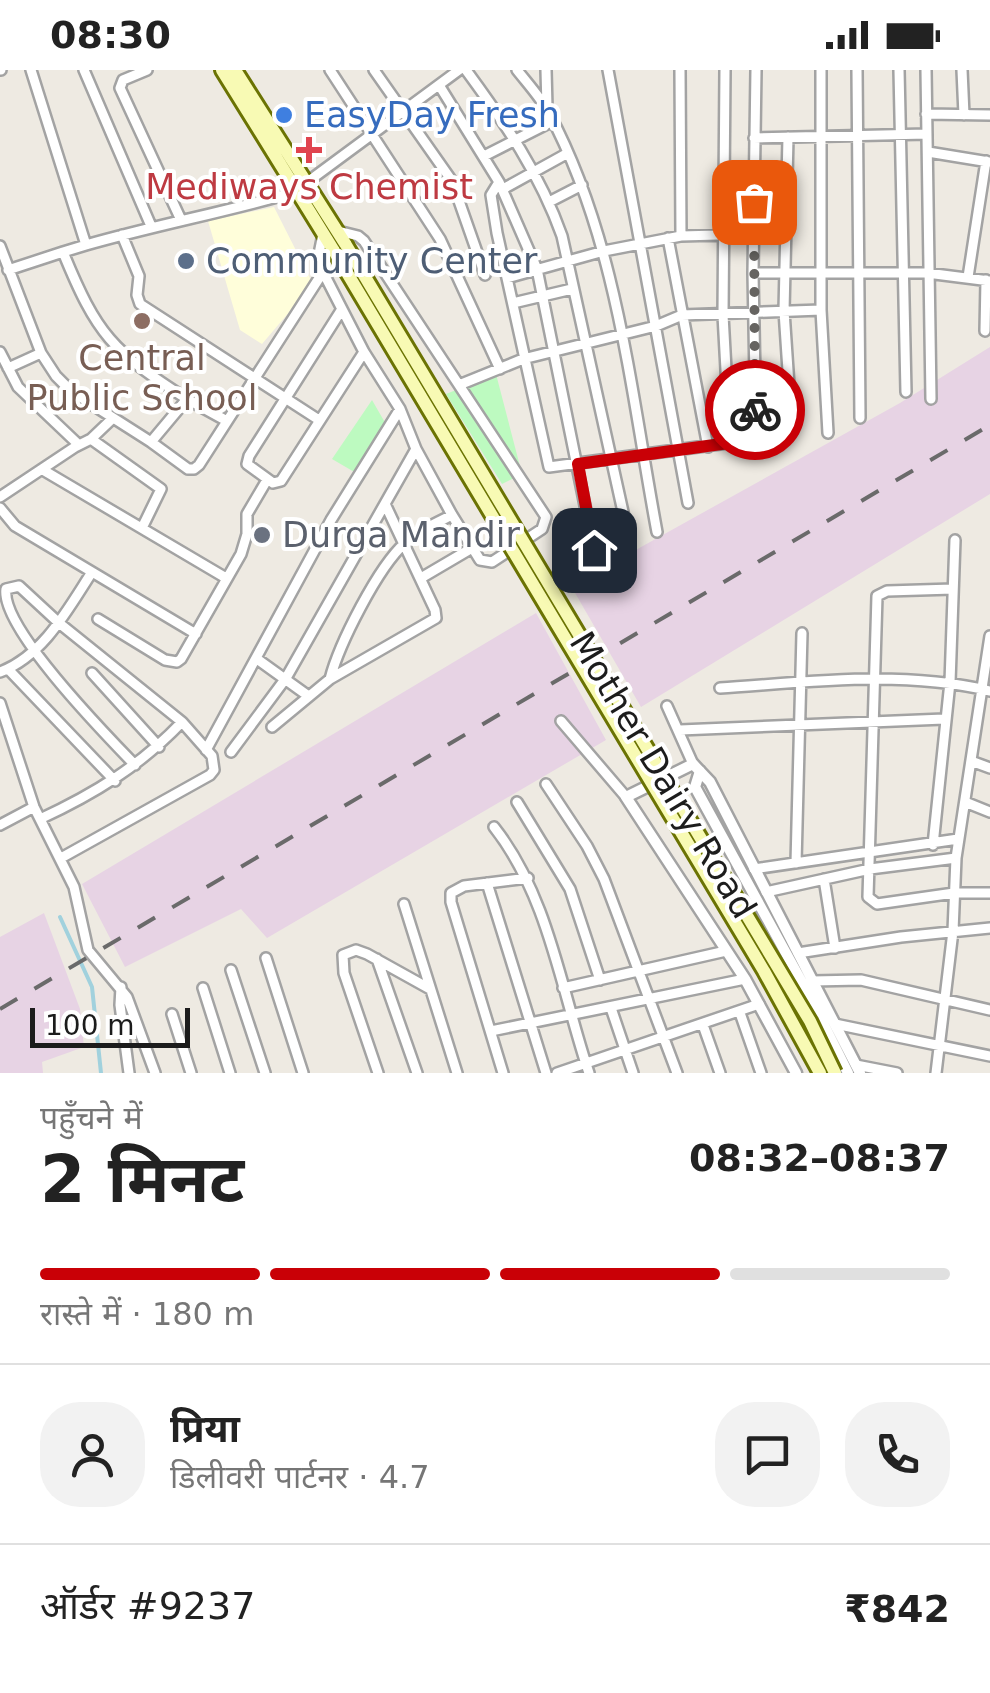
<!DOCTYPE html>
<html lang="hi">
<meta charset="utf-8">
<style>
body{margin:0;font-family:"DejaVu Sans","Noto Sans Devanagari",sans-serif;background:#f2f2f2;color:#222;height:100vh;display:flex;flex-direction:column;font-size:38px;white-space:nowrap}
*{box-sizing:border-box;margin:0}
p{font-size:32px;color:#767676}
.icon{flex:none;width:55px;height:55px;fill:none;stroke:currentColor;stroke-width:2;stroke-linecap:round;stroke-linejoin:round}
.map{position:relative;height:1003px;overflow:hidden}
.drawer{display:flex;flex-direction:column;background:#fff;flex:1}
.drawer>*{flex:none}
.scale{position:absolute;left:30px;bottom:25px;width:160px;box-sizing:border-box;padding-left:10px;border:5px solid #1c1c1c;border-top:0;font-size:28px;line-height:35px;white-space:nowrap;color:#1c1c1c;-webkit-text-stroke:8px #fff;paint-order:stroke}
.pin{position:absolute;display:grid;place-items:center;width:85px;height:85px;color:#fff;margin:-42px;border-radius:20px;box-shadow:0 5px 15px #0006}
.courier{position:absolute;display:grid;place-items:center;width:100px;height:100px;margin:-50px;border:8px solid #c90006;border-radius:50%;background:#fff;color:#222;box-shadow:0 2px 12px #0007}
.headline em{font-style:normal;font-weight:700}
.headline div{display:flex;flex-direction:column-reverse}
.headline{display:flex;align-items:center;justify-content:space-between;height:170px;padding:0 40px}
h1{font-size:65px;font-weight:700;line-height:75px}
.bar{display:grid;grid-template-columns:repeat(4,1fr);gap:15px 10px;align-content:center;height:120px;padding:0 40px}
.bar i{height:12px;border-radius:8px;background:#e0e0e0}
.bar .current{background:#c90006}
.bar p{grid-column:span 4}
.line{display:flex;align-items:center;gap:25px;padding:0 40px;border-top:2px solid #e0e0e0}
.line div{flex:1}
.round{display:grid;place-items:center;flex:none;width:105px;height:105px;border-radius:40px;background:#f2f2f2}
.status{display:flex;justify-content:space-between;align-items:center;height:70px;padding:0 50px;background:#fff;direction:ltr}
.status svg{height:28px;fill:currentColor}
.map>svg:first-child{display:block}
</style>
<div class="status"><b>08:30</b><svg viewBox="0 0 49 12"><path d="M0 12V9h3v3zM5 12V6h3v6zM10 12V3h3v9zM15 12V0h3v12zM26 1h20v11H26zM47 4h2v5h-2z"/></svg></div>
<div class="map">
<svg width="990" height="1003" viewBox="0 0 990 1003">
<rect width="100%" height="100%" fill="#eeeae2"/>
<path fill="#e7d3e4" d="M 990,277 L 990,424 L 641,637 L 571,516 L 900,333 Z
M 536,543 L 606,670 L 267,868 L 241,839 L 125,897 L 82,814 Z
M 44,843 L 80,939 L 84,977 L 42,992 L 43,1003 L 0,1003 L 0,867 Z"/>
<path fill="#fffeda" d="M 274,137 L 313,214 L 262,274 L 240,260 L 208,151 Z"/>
<path fill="#bdfac0" d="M 496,304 L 522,404 L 502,414 L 446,324 Z
M 372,330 L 387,356 L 356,403 L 332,389 Z"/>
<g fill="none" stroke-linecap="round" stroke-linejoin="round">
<path stroke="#a1d1dd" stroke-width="4" d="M 60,847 L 92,917 L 101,1003"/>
<g stroke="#a3a3a3" stroke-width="14">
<path id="minor" d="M 0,0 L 1,0
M 31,0 L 86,175 L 63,182 C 97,265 112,281 187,329 L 151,372
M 84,0 L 151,156
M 147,0 L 123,10 L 120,18 L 181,150
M 330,0 L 440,169 L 500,299
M 374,0 L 452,111 L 485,205
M 466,0 C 505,53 540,104 562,166 L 629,469
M 517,0 C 528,14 541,28 549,43 C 617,170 631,323 657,462
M 546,0 L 547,37
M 608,0 L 688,433
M 680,0 L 681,166
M 725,0 L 723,245 L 730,373
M 821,0 L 821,240 L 828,363
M 857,0 L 860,348
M 899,0 L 906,322
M 926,0 L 931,329
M 962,0 L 964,45
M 439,15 L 499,112 L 537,199 L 594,480
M 926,44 L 990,45
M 788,67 L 784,241 L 792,360
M 754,68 L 927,64
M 928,82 L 989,92
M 484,86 L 553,51
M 499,112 L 491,125 L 497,163 L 549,397 L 750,370 L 756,363 L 753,203 L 756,0
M 306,113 L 459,0
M 503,119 L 568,83
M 549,132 L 582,115
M 323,164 L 319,184 L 323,202 L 364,282 L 400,339 L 416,379 L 452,445 L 480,490 L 492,492 L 542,459 L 546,447 L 364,171 L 358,166 L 338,161
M 122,165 L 139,206 L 137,225 L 140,234 L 319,350
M 668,168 L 708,377
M 86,175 C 156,155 226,142 295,122
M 0,176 L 41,283 L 56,306 L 71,321 L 151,372 L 188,399 L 194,399 L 199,395 L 323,202
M 8,200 L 63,182
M 753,203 L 927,203 L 990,211
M 968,207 L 986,91
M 507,208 L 604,181 L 681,166 L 754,164
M 513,233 L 572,219
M 342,239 L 249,386 L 247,394 L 273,413 L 281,411 L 364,282
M 985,261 L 986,210
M 0,282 L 18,317 L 79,375
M 8,298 L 41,283
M 459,315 L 523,289 L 656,256 L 682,245 L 821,240
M 187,329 L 227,351
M 91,369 L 161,419 L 142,458
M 43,400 L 226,508
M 0,427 L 75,377 L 91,369 L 113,348
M 0,438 L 15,456 L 196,564
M 421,508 L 472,478
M 953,519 L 887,521 L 877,526 L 868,827 L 877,834 L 954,823 L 990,823
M 98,549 L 165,590 L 177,592 L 181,589 L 241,484 L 247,464 L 247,444 L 267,410
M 257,589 L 307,625
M 8,599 L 115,711
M 0,602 C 43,586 68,539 92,502
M 92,603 L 159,677
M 330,609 C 339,574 378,497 405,473 C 418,461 436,453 452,445
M 720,618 C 810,612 901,600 990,621
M 0,633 L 34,737 L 74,817 L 88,880 L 127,927 L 155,1003
M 667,636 L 693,694
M 561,651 L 626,727
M 272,657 L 330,609 L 436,548 L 435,540 L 386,436
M 680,660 L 944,649
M 206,680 L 331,450 L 400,339
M 231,682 L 286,608 L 416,379
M 971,691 L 990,698
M 135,695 C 107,666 0,557 6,519 L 19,516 L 59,553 L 182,652
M 546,714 L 587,776 L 604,809 L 677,1003
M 517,732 L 570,819 L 600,910
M 965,732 L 990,742
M 40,749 C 94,724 140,696 182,652 L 212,686 L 214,700 L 210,705 L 61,788
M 0,755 L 34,737
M 494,757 C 549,827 561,920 589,1003
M 933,775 L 950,612 L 955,470
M 796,793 L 802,563
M 754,799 L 958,769
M 824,809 L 835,878
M 487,813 L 546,1003
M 766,822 L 870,799 L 956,788
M 404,834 L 457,1003
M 798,883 L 901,867 L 990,858
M 266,888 L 303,1003
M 377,889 L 417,1003
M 231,900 L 265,1003
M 812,911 L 861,910 L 990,940
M 121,917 L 120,935 L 129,1003
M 203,918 L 230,1003
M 563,918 L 726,881
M 611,938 L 633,1003
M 740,943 L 761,1003
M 172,944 L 191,1003
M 835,954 L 990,986
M 703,955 L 720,1003
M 491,961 L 745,909
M 856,995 L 897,1003
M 378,1003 L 344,903 L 343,885 L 356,880 L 367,884 L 430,919
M 503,1003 L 451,832 L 451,823 L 464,816 L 528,808
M 557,1003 L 759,934
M 936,1003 L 953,861 L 956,788 L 990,566"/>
</g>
<g stroke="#a3a3a3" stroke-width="15">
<path id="tertiary" d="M 700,701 L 695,717 L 810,927 L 848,1003
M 796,1003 L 745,909 L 626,727 L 693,694 L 710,712 L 860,1003"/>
</g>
<g stroke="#6b7303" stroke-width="18">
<path id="secondary" d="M 222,0 L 334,181
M 235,0 L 346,175"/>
</g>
<use href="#minor" stroke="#fff" stroke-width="9"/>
<use href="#tertiary" stroke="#fff" stroke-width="10"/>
<use href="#secondary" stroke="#f8fab4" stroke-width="12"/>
<path stroke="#6a6a6a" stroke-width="4" stroke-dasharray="20 20" stroke-linecap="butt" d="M 0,939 L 990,355"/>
<g stroke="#6b7303" stroke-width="18" stroke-linecap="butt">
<path id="secondary-bridge" d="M 346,175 L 810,951 L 835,1003
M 334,181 L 764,901 L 820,1003"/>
</g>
<use href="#secondary-bridge" stroke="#f8fab4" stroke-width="12"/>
</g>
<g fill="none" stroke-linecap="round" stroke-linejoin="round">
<path stroke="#666461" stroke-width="10" stroke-dasharray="0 18" d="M 754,132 L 755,340"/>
<path stroke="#c90006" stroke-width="12" d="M 594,480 L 578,394 L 750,370 L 756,363 L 755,340"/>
</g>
<circle fill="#3f7fe0" stroke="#fff" stroke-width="4" cx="284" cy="45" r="10"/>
<path fill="#e0444e" stroke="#fff" stroke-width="4" d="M304 65h10v10h10v10h-10v10h-10v-10h-10v-10h10z"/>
<circle fill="#5c6f8a" stroke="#fff" stroke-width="4" cx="186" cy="191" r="10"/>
<circle fill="#8d6e63" stroke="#fff" stroke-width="4" cx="142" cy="251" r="10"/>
<circle fill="#6b7280" stroke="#fff" stroke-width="4" cx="262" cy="465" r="10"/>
<g text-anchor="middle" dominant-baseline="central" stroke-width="8" stroke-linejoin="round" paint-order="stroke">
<g font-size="35" fill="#366cbe" stroke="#fff" text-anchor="start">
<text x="304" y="45">EasyDay Fresh</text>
</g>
<g font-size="35" fill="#be3a42" stroke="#fff">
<text x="309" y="117">Mediways Chemist</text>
</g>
<g font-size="35" fill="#4e5e75" stroke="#fff" text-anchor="start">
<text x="206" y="191">Community Center</text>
</g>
<g font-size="35" fill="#785e54" stroke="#fff">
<text x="142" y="288">Central<tspan x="142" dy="40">Public School</tspan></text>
</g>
<g font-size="35" fill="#5b616d" stroke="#fff" text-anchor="start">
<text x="282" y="465">Durga Mandir</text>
</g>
<g font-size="35" fill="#1c1c1c" stroke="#fff">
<text transform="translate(663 705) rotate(59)">Mother Dairy Road</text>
</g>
</g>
</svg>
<div class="scale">100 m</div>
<div class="pin" style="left:754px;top:132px;background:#ea580c"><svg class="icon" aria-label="bag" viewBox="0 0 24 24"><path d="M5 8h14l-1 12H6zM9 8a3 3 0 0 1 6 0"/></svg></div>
<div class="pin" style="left:594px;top:480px;background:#1f2937"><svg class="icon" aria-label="home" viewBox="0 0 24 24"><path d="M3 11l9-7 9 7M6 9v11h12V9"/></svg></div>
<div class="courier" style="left:755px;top:340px"><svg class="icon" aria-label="bike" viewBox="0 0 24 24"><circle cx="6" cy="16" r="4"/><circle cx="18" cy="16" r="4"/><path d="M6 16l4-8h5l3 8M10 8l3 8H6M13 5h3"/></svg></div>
</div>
<section class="drawer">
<div class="headline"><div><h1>2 मिनट</h1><p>पहुँचने में</p></div><em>08:32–08:37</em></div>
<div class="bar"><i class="current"></i><i class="current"></i><i class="current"></i><i></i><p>रास्ते में · 180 m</p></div>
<div class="line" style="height:180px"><a class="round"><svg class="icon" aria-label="person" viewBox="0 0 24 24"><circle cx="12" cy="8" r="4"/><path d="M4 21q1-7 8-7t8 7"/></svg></a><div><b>प्रिया</b><p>डिलीवरी पार्टनर · 4.7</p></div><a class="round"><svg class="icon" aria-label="chat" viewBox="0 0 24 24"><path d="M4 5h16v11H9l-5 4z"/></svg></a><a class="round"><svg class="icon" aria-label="phone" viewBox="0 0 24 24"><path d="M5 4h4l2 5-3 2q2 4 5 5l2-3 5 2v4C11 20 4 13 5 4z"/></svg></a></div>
<div class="line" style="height:130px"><div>ऑर्डर #9237</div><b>₹842</b></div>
</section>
